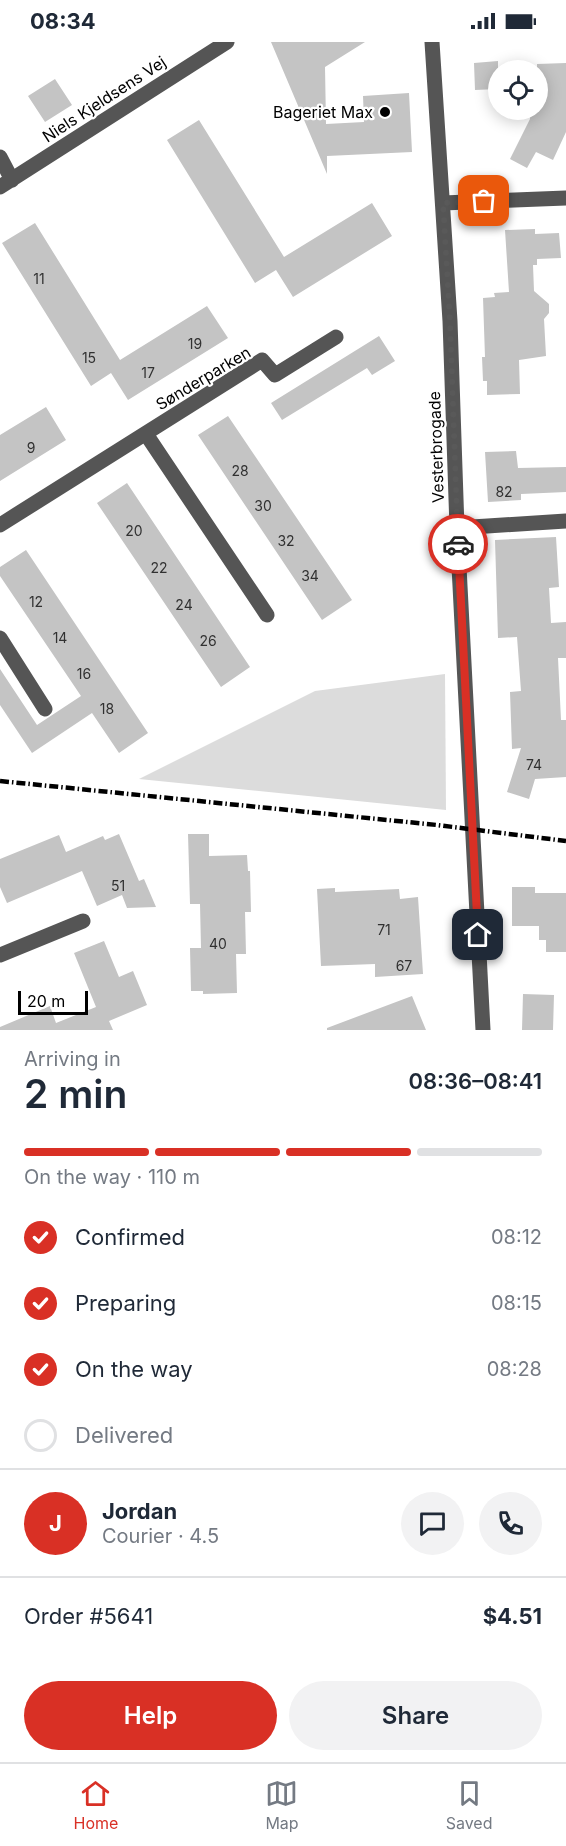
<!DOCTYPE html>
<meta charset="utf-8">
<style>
body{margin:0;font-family:Inter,sans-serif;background:#f2f2f3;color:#1f2937;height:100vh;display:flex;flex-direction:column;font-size:22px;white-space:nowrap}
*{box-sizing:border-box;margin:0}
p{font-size:20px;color:#747a83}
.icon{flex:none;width:33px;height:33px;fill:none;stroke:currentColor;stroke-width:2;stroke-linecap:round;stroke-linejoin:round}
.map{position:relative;height:988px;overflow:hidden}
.details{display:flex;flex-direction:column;background:#fff;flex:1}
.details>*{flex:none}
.fabs{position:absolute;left:488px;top:18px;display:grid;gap:12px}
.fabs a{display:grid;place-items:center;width:60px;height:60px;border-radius:50%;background:#fff;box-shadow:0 3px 15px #0003;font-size:30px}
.scale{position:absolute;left:18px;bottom:15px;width:70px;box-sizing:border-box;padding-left:6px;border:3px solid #000;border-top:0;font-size:16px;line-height:21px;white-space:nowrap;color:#000;-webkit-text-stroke:4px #fff;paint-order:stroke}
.pin{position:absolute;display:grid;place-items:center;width:51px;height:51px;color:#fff;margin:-26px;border-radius:12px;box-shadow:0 3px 9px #0006}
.courier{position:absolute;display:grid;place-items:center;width:60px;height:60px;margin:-30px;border:4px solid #d93025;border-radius:50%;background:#fff;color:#222;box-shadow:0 2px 8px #0007}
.summary em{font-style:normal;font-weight:600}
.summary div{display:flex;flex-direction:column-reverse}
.summary{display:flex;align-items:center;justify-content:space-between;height:102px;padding:0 24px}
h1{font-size:39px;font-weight:600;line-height:45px}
.bar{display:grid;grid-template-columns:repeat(4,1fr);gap:9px 6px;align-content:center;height:72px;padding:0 24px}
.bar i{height:8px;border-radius:4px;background:#e0e1e3}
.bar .active{background:#d93025}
.bar p{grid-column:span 4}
.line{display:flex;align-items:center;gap:15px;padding:0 24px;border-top:2px solid #e0e1e3}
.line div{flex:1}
.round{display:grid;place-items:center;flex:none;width:63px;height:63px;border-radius:32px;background:#f2f2f3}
ol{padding:0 24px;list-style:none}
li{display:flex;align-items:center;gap:18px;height:66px}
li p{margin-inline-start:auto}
li .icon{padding:6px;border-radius:50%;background:#d93025;color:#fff;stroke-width:4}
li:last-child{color:#747a83}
li i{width:33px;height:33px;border:3px solid #e0e1e3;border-radius:50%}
.cta{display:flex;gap:12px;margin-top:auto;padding:12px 24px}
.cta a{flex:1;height:69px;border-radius:36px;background:#d93025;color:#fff;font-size:24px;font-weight:600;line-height:69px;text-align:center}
.cta a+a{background:#f2f2f3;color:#1f2937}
.status{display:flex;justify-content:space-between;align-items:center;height:42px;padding:0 30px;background:#fff;direction:ltr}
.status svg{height:16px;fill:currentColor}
.menu{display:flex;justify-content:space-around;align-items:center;height:84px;border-top:2px solid #e0e1e3;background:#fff;font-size:16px;color:#747a83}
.menu a{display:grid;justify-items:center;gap:3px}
.menu .active{color:#d93025}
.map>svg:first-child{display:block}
</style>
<div class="status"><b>08:34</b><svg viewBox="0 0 49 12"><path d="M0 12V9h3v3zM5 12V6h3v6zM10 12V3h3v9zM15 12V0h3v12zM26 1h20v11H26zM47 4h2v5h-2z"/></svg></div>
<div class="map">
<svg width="566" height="988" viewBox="0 0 566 988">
<rect width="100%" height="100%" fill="#fff"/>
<path fill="#dcdcdc" d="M 445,632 L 446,768 L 139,737 L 315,649 Z"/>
<path fill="#c4c4c4" d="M 271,0 L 365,0 L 325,25 L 326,82 L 364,80 L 363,54 L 409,51 L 412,110 L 327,114 L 327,132 Z
M 498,19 L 498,47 L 475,48 L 474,21 Z
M 566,21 L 566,90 L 553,118 L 536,110 L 527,126 L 510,117 L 530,77 L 529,68 L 537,68 L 537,22 Z
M 55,37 L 72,63 L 45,80 L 28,54 Z
M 199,78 L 284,215 L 372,161 L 392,194 L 293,255 L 276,228 L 255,241 L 167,98 Z
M 35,181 L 120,318 L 207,264 L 228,296 L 128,358 L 111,331 L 91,344 L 2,201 Z
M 535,187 L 535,192 L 559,191 L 561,216 L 537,217 L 537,223 L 533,223 L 534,249 L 549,262 L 549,271 L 544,277 L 546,314 L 519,318 L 520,352 L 487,353 L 487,339 L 483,339 L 482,315 L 485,315 L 483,256 L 495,255 L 494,251 L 509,250 L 505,188 Z
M 379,294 L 395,319 L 372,333 L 367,326 L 282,378 L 271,361 Z
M 46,365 L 66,398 L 0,439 L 0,393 Z
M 228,374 L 352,558 L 322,578 L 198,393 Z
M 516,409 L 518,426 L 566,425 L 566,450 L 521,452 L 521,458 L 488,460 L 485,410 Z
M 127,441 L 250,625 L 221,645 L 97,461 Z
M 556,495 L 559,545 L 549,546 L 551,581 L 566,580 L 566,616 L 558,616 L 561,678 L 566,678 L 566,735 L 535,737 L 529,757 L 507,750 L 521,706 L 512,707 L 510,650 L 521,649 L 517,595 L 498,596 L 495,498 Z
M 26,508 L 148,691 L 119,711 L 92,671 L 32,711 L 0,663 L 0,627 L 37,683 L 81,654 L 0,534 L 0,525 Z
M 119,792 L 139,839 L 144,837 L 156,865 L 127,866 L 122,853 L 97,864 L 82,829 L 7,861 L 0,845 L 0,817 L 59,793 L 66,810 L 103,794 L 105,798 Z
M 188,792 L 209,792 L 209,814 L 247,813 L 248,829 L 250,829 L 251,870 L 245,870 L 246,912 L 236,912 L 237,951 L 203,952 L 203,949 L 191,949 L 190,906 L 201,906 L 200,862 L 190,862 Z
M 512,845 L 535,845 L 535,851 L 566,851 L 566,910 L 546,910 L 546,898 L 539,898 L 539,884 L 512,884 Z
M 335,846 L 335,850 L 399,847 L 400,857 L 418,855 L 423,932 L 375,935 L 375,922 L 321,924 L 317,847 Z
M 104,899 L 119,935 L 133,929 L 147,963 L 109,979 L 113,988 L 0,988 L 0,985 L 50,964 L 56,981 L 96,965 L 74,911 Z
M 523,952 L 554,953 L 553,988 L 522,988 Z
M 412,954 L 426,988 L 327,988 L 327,986 Z"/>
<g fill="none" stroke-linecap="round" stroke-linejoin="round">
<path stroke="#555" stroke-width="15" d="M 432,0 L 450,279 L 457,486 L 483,988
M 0,115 L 12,138
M 0,145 L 227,0
M 443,161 L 566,156
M 146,392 L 267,573
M 0,483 L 262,318 L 275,333 L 336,295
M 457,486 L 566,479
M 0,596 L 45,667
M 0,913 L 83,879"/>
<path stroke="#000" stroke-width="4.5" stroke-dasharray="9 3 1.5 3" stroke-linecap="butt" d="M 0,739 L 437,783 L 566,799"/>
</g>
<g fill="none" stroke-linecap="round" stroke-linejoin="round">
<path stroke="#595959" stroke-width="6" stroke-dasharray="0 10.8" d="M 458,502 L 450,279 L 443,161 L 484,159"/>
<path stroke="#d93025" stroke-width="8" d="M 458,502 L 478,893"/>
</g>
<circle fill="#000" stroke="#fff" stroke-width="2" cx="385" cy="70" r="6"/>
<g text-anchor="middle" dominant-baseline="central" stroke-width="4.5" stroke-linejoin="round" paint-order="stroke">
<g font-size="14" fill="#313131">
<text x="39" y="236">11</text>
<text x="195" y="301">19</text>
<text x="89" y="315">15</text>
<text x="148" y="330">17</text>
<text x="31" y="405">9</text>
<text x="240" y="428">28</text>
<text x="504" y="449">82</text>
<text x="263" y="463">30</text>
<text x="134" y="488">20</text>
<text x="286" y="498">32</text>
<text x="159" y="525">22</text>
<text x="310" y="533">34</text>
<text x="36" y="559">12</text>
<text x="184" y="562">24</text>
<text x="60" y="595">14</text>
<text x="208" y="598">26</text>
<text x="84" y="631">16</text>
<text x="107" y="666">18</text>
<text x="534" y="722">74</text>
<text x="118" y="843">51</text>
<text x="384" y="887">71</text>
<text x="218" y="901">40</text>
<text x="404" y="923">67</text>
</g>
<g font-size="16" fill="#000" stroke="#fff">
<text transform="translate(104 57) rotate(-33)">Niels Kjeldsens Vej</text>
<text transform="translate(203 336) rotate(-31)">Sønderparken</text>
<text transform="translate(436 405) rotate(-92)">Vesterbrogade</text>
</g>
<g font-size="16" fill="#000" stroke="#fff" text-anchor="end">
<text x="373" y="70">Bageriet Max</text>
</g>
</g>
</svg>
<div class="fabs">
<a><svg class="icon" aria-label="locate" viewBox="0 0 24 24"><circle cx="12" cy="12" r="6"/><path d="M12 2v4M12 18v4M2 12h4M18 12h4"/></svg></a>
</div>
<div class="scale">20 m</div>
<div class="pin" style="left:484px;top:159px;background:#ea580c"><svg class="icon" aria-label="bag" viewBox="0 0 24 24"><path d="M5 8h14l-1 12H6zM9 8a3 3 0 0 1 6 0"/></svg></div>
<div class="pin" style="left:478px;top:893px;background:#1f2937"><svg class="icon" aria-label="home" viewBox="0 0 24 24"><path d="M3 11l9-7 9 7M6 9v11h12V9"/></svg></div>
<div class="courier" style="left:458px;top:502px"><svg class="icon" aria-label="car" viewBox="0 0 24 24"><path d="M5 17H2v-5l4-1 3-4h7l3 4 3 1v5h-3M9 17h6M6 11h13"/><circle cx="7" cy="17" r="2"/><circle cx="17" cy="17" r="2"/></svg></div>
</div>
<section class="details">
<div class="summary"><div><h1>2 min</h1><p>Arriving in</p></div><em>08:36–08:41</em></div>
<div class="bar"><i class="active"></i><i class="active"></i><i class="active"></i><i></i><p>On the way · 110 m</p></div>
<ol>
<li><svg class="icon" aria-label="check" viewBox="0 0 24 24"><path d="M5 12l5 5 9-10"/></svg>Confirmed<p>08:12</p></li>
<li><svg class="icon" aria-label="check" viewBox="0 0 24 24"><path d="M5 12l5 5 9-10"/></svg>Preparing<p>08:15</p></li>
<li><svg class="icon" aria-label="check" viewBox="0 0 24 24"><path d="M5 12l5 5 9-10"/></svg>On the way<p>08:28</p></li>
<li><i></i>Delivered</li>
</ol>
<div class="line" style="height:108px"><b class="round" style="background:#d93025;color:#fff">J</b><div><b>Jordan</b><p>Courier · 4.5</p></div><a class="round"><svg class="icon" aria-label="chat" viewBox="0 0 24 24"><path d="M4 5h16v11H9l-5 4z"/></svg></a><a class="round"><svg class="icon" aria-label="phone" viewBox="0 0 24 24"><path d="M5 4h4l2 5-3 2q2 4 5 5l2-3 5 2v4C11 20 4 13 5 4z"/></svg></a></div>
<div class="line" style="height:78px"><div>Order #5641</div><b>$4.51</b></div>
<div class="cta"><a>Help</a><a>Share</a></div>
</section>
<nav class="menu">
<a class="active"><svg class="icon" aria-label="home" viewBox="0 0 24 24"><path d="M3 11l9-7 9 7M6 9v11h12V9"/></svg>Home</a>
<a><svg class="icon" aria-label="map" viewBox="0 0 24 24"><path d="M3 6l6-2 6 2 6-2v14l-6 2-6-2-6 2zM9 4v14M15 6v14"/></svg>Map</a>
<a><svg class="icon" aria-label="saved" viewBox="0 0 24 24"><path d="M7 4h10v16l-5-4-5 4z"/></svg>Saved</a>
</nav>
